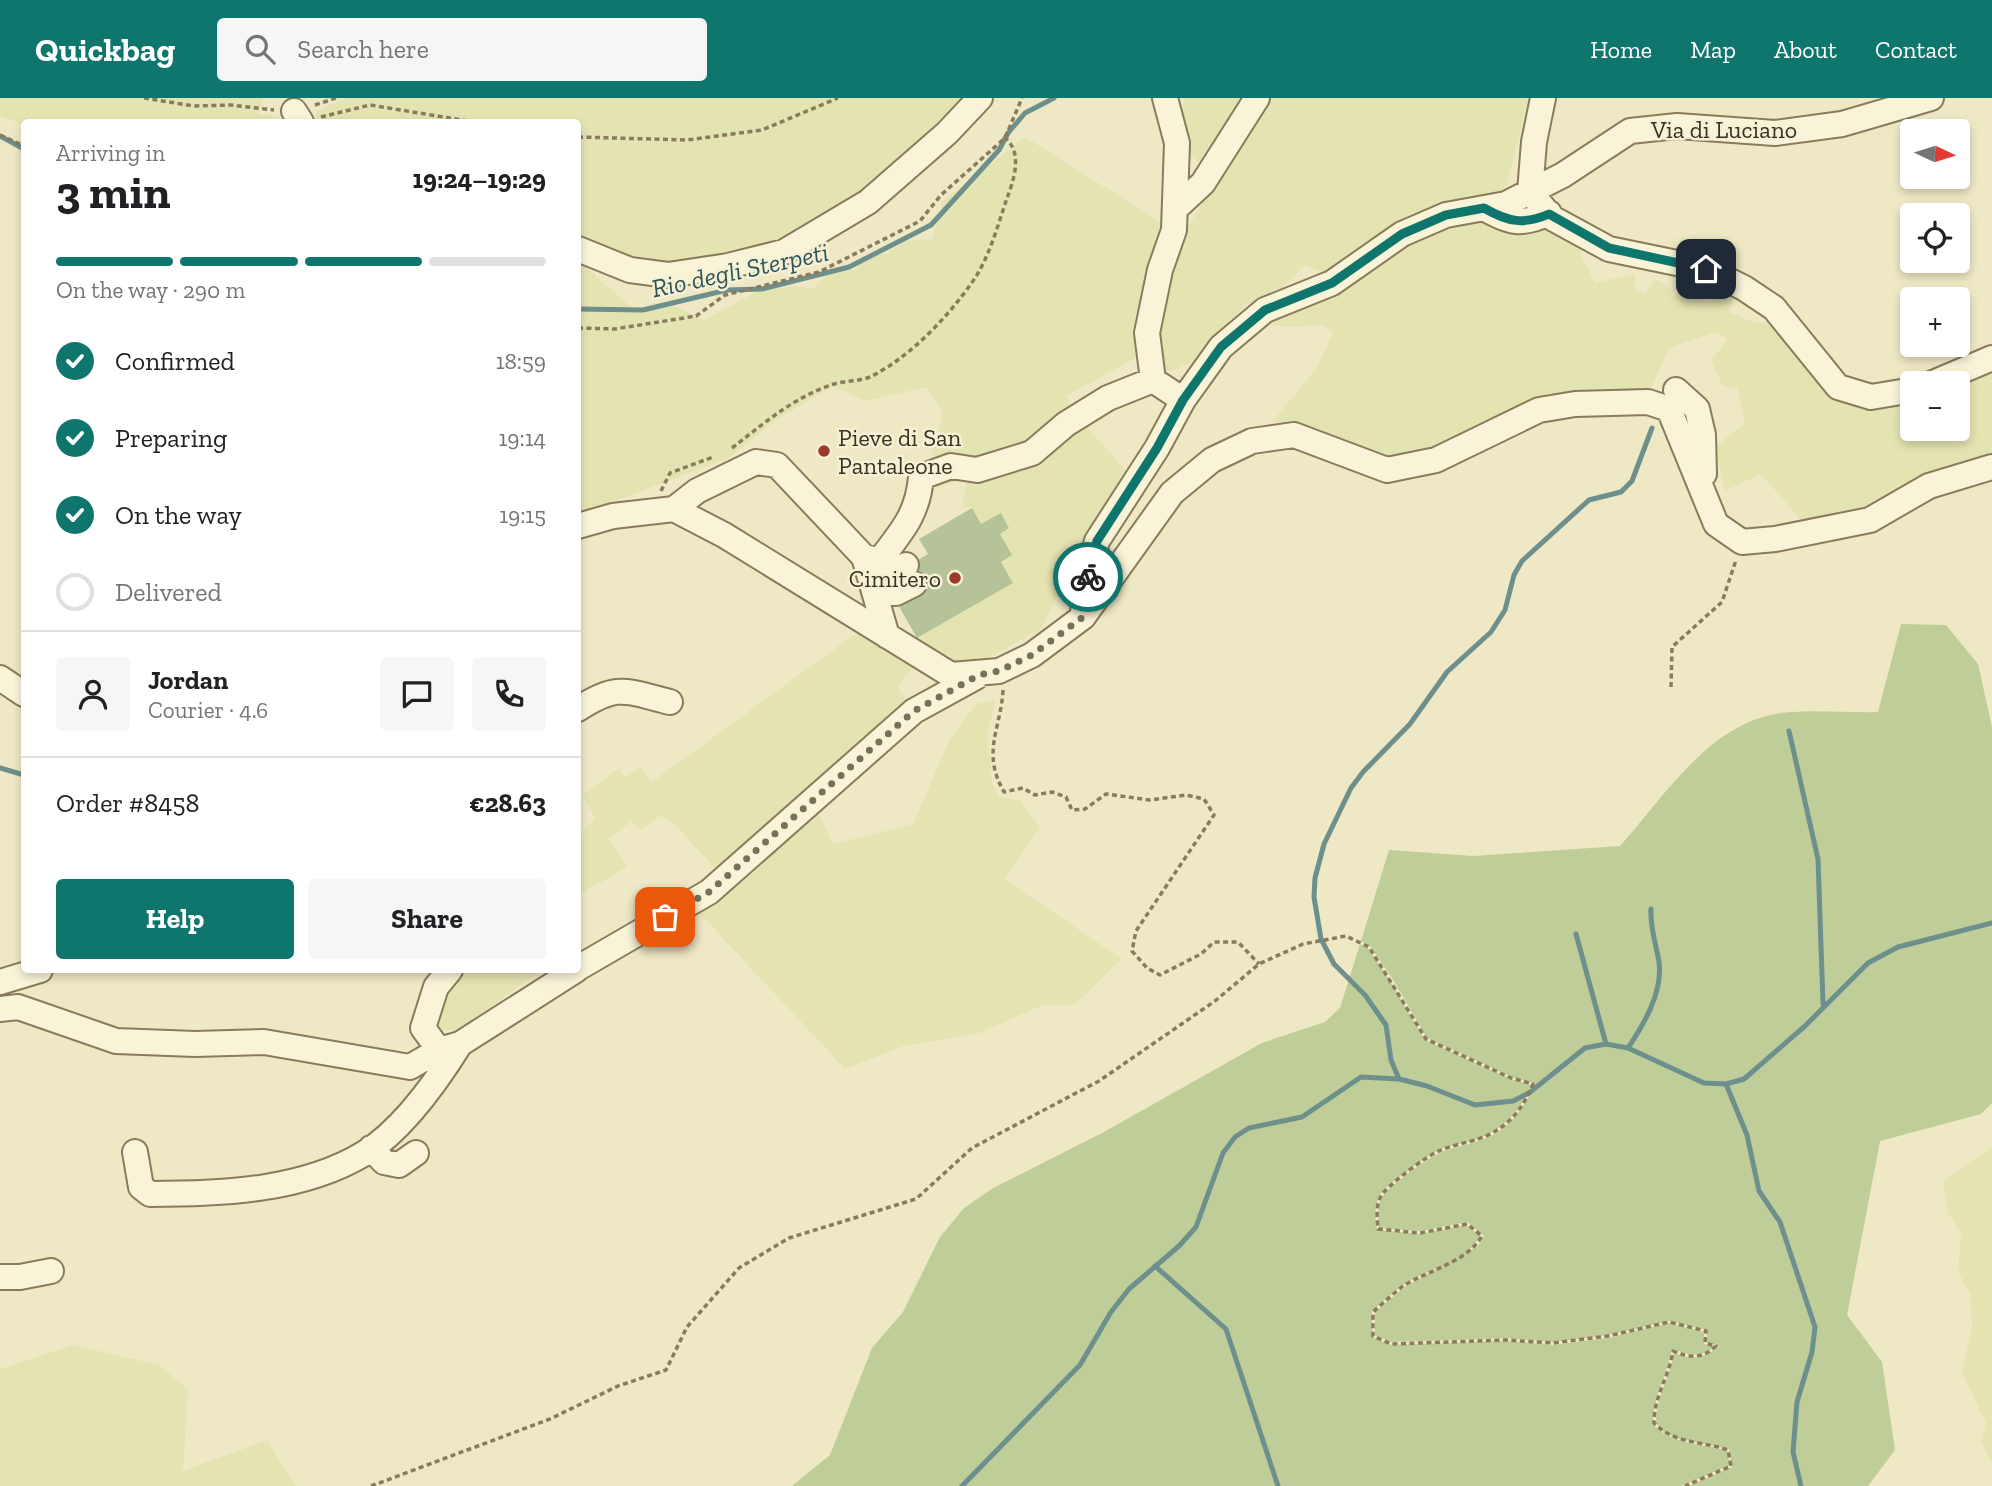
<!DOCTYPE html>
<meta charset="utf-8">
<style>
body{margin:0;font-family:"Zilla Slab",serif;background:#f6f6f6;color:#202124;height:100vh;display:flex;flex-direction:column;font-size:26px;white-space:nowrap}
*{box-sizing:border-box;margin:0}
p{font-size:23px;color:#757577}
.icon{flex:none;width:38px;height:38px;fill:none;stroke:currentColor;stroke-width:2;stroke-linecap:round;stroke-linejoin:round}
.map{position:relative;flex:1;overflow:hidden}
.sheet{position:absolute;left:21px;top:21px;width:560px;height:854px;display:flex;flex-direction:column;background:#fff;border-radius:7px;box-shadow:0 4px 10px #0003}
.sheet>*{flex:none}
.needle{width:46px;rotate:94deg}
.controls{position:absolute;left:1900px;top:21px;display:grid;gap:14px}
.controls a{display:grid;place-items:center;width:70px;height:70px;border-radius:7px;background:#fff;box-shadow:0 4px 10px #0003;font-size:35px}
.pin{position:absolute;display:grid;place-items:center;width:60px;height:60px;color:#fff;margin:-30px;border-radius:14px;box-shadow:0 4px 10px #0006}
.courier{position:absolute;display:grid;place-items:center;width:70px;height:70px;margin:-35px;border:5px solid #0f766e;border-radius:50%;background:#fff;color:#222;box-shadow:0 2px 9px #0007}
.head em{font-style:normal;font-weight:700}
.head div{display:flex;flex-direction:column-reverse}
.head{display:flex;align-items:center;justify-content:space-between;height:119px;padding:0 35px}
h1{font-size:46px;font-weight:700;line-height:52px}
.bar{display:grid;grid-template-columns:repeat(4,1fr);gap:10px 7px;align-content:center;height:84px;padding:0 35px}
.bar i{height:9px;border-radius:5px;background:#e0e0e0}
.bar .current{background:#0f766e}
.bar p{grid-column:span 4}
.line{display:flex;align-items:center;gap:18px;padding:0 35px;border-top:2px solid #e0e0e0}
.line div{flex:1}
.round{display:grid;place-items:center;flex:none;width:74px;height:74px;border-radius:7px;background:#f6f6f6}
ol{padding:0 35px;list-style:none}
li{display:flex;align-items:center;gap:21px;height:77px}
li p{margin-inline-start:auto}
li .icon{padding:7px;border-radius:50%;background:#0f766e;color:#fff;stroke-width:4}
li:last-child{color:#757577}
li i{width:38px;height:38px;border:4px solid #e0e0e0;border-radius:50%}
.button{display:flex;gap:14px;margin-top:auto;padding:14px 35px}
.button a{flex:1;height:80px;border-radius:7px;background:#0f766e;color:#fff;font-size:28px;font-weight:700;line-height:80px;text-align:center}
.button a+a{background:#f6f6f6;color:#202124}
header{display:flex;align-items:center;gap:42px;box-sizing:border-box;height:98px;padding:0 35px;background:#0f766e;color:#fff}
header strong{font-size:33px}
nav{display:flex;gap:38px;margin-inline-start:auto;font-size:24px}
.search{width:490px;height:63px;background:#f6f6f6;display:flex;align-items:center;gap:18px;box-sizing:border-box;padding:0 24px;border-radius:7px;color:#757577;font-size:26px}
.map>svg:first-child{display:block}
</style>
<header>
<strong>Quickbag</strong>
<div class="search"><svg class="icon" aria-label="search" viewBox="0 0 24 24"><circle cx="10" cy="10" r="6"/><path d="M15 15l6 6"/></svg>Search here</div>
<nav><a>Home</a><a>Map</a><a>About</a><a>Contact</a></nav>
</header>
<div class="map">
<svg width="1992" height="1388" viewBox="0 0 1992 1388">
<rect width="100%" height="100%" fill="#eee8c4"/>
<path fill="#e4e4b2" d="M 0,0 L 263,0 L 258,17 L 267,16 L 283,24 L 24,24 L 24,27 L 0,18 Z
M 346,0 L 968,0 L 946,15 L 934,41 L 862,99 L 770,152 L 660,169 L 625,160 L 578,138 L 578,24 L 316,24 L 316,13 Z
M 1186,0 L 1251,0 L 1206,70 L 1188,56 L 1178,14 Z
M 1266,0 L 1528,0 L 1507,87 L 1492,101 L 1411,116 L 1327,176 L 1304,167 L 1280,193 L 1245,207 L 1195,263 L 1171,273 L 1160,270 L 1154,244 L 1180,142 Z
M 1025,39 L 1162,125 L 1134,261 L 1066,298 L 1075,317 L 1127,373 L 1096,418 L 1041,531 L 981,564 L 940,561 L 917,540 L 1013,485 L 1001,463 L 1001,416 L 981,426 L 972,410 L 962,409 L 967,382 L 936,389 L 932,355 L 943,314 L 927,289 L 865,303 L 833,288 L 779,320 L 729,360 L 578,417 L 578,162 L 633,211 L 674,207 L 704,222 L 758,193 L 799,188 L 814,191 L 830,173 L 855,172 L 870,156 L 887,156 L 905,143 L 932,141 L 943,103 Z
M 1457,123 L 1546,127 L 1578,142 L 1582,159 L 1595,185 L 1635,176 L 1635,191 L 1645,196 L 1654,181 L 1666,186 L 1672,198 L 1706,203 L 1733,200 L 1729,214 L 1755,225 L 1777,223 L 1822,281 L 1913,297 L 1913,331 L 1958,331 L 1958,285 L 1992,271 L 1992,360 L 1847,423 L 1803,424 L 1761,376 L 1725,393 L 1715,349 L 1745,325 L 1737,290 L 1723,288 L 1711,263 L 1727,241 L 1716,234 L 1669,250 L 1648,297 L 1539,303 L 1484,323 L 1421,357 L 1380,359 L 1273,323 L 1317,270 L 1333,235 L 1324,227 L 1288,229 L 1261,225 L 1406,147 Z
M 862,531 L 917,566 L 897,588 L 914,613 L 811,700 L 833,746 L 913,726 L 950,641 L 976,606 L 995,602 L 988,635 L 992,686 L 1000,699 L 1020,702 L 1040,729 L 1004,781 L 1122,861 L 1074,907 L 1043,907 L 979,935 L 904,948 L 845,971 L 690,805 L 725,781 L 671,723 L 661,717 L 640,732 L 632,723 L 608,740 L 627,769 L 578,797 L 578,741 L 595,720 L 582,697 L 619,670 L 625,679 L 640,670 L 652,684 Z
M 464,872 L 542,872 L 458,932 L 430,933 L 447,891 Z
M 1992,1049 L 1992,1365 L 1981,1343 L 1986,1325 L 1962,1275 L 1972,1228 L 1970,1195 L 1958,1174 L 1961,1136 L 1948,1115 L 1943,1083 Z
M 72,1247 L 159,1267 L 188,1292 L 183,1373 L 267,1342 L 296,1388 L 0,1388 L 0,1271 Z"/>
<path fill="#bfcd98" d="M 1901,526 L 1946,527 L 1978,566 L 1992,629 L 1992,1005 L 1981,1016 L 1880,1043 L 1847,1217 L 1882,1264 L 1895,1352 L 1868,1388 L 1689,1388 L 1732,1369 L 1729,1351 L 1679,1341 L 1665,1335 L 1656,1325 C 1656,1299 1670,1280 1674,1255 C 1692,1262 1704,1261 1719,1248 L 1707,1244 L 1707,1232 L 1669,1223 L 1608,1237 L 1553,1244 L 1506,1240 L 1391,1244 L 1375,1237 L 1375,1214 L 1406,1188 L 1478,1148 L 1484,1138 L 1467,1124 L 1420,1133 L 1379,1130 C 1378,1118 1377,1108 1383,1098 C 1389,1088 1432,1057 1444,1053 C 1461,1047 1479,1045 1495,1036 C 1515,1023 1526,1006 1535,986 L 1512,979 L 1427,940 L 1392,880 L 1370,848 L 1361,843 L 1389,752 L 1473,758 L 1620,748 C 1664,699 1710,624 1781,615 C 1813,611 1847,615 1878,614 Z
M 1360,846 L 1368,850 L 1389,881 L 1425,942 L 1511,981 L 1531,987 C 1523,1006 1513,1021 1494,1033 C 1478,1043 1460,1045 1443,1050 C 1432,1054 1387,1087 1381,1095 C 1374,1106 1375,1120 1377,1132 L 1420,1136 L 1466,1127 L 1480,1138 C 1466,1165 1425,1171 1402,1188 C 1391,1195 1382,1205 1372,1213 L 1372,1239 L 1391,1247 L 1506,1243 L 1553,1247 L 1608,1240 L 1669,1225 L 1704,1234 L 1704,1246 L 1714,1249 C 1700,1261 1688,1256 1672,1251 C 1667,1278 1653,1298 1653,1326 C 1673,1348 1700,1344 1727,1353 L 1730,1367 L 1681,1388 L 792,1388 L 830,1357 L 872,1250 L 903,1214 L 940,1139 L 964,1110 L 993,1090 L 1104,1034 L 1262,945 L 1325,924 L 1340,910 Z"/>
<path fill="#b6c297" d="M 972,410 L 981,426 L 1001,415 L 1009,430 L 1000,436 L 1012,457 L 1001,464 L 1013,485 L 917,540 L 896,503 L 926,485 L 915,464 L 928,456 L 919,441 Z"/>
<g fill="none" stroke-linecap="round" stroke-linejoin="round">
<path stroke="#6d908d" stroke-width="5" d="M 0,38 L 24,51
M 578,211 L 643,212 L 727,192 L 762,191 L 849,169 L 931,127 L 999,52 L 1008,35 L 1025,15 L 1054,0
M 1789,633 L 1818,761 L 1823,906
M 0,670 L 24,677
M 1576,836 L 1606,946
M 1628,950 C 1644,926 1663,894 1659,864 C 1656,845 1650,831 1651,811
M 1399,981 L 1391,962 L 1386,927 L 1365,897 L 1334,866 L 1321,841 L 1314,799 L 1315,780 L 1324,746 L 1351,690 L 1363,674 L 1410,626 L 1447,574 L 1491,534 L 1505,512 L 1514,477 L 1522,463 L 1589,402 L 1621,394 L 1632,383 L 1652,330
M 1726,986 L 1747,1037 L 1759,1093 L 1780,1124 L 1815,1229 L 1812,1254 L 1797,1304 L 1793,1354 L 1801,1388
M 1155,1168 L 1226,1231 L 1278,1388
M 962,1388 L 1080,1267 L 1111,1214 L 1129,1191 L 1179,1148 L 1196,1129 L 1223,1055 L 1235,1039 L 1249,1030 L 1302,1019 L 1361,979 L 1399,981 L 1427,988 L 1475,1007 L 1513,1003 L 1529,995 L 1585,950 L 1606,946 L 1628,950 L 1704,985 L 1726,986 L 1744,981 L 1805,928 L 1868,865 L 1898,849 L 1992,825"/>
<g stroke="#897b5b" stroke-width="28">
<path id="minor" d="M 1543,0 L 1534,44 L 1530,94 L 1552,120 L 1609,151 L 1706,171 L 1744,190 L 1774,210 L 1838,289 L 1871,299 L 1913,292
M 294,13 L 301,24
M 1484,110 C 1510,125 1522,128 1549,115
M 1175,111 L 1203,85 L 1257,0
M 578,151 L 630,172 L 668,177 L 728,168 L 784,154 L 868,104 L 947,35 L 980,0
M 1153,282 L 1147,235 L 1160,172 L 1174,132 L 1177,45 L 1165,0
M 1933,285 L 1992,260
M 1676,292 L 1697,311 L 1703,337 L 1704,376
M 674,411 L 697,393 L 756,364 L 777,367 L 864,459 L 887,538
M 578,428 L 613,418 L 674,411 L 724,437 L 951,577 L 999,573 L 1032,557 L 1083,519 L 1172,395 L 1212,362 L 1252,343 L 1294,337 L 1387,372 L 1436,362 L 1539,312 L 1575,306 L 1648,304 L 1669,311 L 1716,426 L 1742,444 L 1775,441 L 1870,422 L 1929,388 L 1992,369
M 864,459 L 880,462 C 902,433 918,416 921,379 L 951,368 L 977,372 L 1032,355 L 1066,326 L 1108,300 L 1153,282 L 1183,302
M 880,462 L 899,471 L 906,467
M 875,495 L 896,495 L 914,486
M 1083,518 L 1084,493 L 1097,443 L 1157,350 L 1183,302 L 1221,249 L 1265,212 L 1332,185 L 1402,136 L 1446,117 L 1506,106 L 1563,77 L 1630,33 L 1677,28 L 1775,35 L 1842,26 L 1931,0
M 0,580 L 24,596
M 578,611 C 618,585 625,593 670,604
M 578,870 L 709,794 L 914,613 L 976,579
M 0,884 L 40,872
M 0,911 L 18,909 L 116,943 L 195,946 L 264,944 L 410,969 L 439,952 L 460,946 L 576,872
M 439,952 L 423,930 L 436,889 L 450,872
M 371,1050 L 384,1064 L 399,1067 L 416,1055
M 135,1054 L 141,1089 L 150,1096 C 221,1096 303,1093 365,1055 C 402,1032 437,983 460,946
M 0,1179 L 20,1179 L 51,1173"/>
</g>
<path stroke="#897b5b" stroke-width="3.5" stroke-dasharray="5 3.5" stroke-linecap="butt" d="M 144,0 L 194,8 L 231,7 L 274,12
M 315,7 L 336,0
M 321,19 L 370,7 L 474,24
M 0,37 L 24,48
M 578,39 L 687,42 L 762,32 L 838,0
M 578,230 L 615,231 L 696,218 L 725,197 L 819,174 L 920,123 L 941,97 L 1005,40 L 1022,0
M 732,350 C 763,326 793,300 831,287 C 844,282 860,284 872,278 C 911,258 948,219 973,183 C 989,160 998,127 1007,100 C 1014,82 1023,54 1005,40
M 661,393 L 670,375 L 713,359
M 1671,589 L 1672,549 L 1722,504 L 1736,462
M 1003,592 C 1001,631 981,654 1004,694 L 1023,690 L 1035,697 L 1052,694 L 1066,699 L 1072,712 L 1085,711 L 1106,696 L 1150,702 L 1186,697 L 1204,701 L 1214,717 L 1136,833 L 1132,853 L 1147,870 L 1160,877 L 1201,856 L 1214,844 L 1238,844 L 1259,866
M 371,1388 L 550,1321 L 618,1288 L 666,1272 L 687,1229 L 739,1170 L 789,1140 L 916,1101 L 972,1050 L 1099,983 L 1215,903 L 1259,866 L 1303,846 L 1346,838 L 1369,849 L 1426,941 L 1511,980 L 1533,986 C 1524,1007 1513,1024 1492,1035 C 1476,1044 1458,1045 1441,1052 C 1426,1058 1394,1083 1384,1094 C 1375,1104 1377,1119 1378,1131 L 1420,1135 L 1467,1126 L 1482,1138 C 1466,1165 1428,1172 1403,1188 C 1393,1196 1383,1205 1373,1214 L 1373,1238 L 1391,1246 L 1506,1242 L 1553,1245 L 1608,1238 L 1669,1224 L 1706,1233 L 1705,1245 L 1716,1248 C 1702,1261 1690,1260 1673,1253 C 1669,1279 1654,1298 1654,1325 C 1674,1346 1702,1343 1728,1352 L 1731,1368 L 1685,1388"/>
<use href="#minor" stroke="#f9f4d8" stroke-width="24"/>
</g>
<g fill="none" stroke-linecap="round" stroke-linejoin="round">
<path stroke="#787059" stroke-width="7" stroke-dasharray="0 12.6" d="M 665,819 L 709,794 L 914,613 L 979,577 L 999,573 L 1032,557 L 1083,519 L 1088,479"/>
<path stroke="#0f766e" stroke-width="9" d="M 1088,479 L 1097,443 L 1157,350 L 1183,302 L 1221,249 L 1265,212 L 1332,185 L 1402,136 L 1446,117 L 1484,110 C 1508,124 1524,127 1549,116 L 1609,150 L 1706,171"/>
</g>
<g fill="#993a2a" stroke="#f6f1d4" stroke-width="2.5">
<circle cx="824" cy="353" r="7"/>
<circle cx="955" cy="480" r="7"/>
</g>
<g text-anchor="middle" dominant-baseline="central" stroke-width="5" stroke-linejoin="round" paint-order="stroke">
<g font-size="24" fill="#39301f" stroke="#f6f1d4">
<text x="1724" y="31">Via di Luciano</text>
</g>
<g font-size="24" fill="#39301f" stroke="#f6f1d4" text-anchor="start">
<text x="838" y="339">Pieve di San<tspan x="838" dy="28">Pantaleone</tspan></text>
<text x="941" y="480" text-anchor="end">Cimitero</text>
</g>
<g font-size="26" font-style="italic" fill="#2e5559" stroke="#f6f1d4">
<text transform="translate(740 172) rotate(-12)">Rio degli Sterpeti</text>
</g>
</g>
</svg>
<div class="controls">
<a><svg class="needle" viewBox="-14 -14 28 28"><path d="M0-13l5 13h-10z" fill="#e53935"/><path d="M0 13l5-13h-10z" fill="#757577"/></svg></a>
<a><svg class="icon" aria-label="locate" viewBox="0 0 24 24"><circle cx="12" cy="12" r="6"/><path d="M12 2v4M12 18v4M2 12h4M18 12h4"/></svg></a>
<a>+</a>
<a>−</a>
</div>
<div class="pin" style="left:665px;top:819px;background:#ea580c"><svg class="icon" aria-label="bag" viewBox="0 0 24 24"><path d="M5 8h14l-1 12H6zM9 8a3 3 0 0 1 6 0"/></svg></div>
<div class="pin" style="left:1706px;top:171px;background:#1f2937"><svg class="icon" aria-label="home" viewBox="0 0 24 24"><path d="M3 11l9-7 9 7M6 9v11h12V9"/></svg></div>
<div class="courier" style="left:1088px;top:479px"><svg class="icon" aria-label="bike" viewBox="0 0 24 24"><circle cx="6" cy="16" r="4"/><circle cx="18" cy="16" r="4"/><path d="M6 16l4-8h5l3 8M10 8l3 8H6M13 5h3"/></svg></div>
<section class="sheet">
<div class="head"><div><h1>3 min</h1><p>Arriving in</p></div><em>19:24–19:29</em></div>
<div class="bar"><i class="current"></i><i class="current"></i><i class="current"></i><i></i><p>On the way · 290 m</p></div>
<ol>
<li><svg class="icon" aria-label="check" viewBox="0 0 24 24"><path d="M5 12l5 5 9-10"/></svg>Confirmed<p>18:59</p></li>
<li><svg class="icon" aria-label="check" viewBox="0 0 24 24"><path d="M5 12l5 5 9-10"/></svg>Preparing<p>19:14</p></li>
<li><svg class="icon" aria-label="check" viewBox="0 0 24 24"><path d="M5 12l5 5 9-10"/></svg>On the way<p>19:15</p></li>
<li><i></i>Delivered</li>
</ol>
<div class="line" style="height:126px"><a class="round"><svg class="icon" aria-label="person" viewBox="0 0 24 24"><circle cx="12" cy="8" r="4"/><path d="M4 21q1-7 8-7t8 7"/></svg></a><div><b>Jordan</b><p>Courier · 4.6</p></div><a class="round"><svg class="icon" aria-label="chat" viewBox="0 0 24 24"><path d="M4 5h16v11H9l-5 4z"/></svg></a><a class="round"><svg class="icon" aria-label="phone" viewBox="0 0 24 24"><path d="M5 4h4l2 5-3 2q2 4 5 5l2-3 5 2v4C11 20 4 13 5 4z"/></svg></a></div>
<div class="line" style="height:91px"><div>Order #8458</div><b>€28.63</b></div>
<div class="button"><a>Help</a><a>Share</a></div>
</section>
</div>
